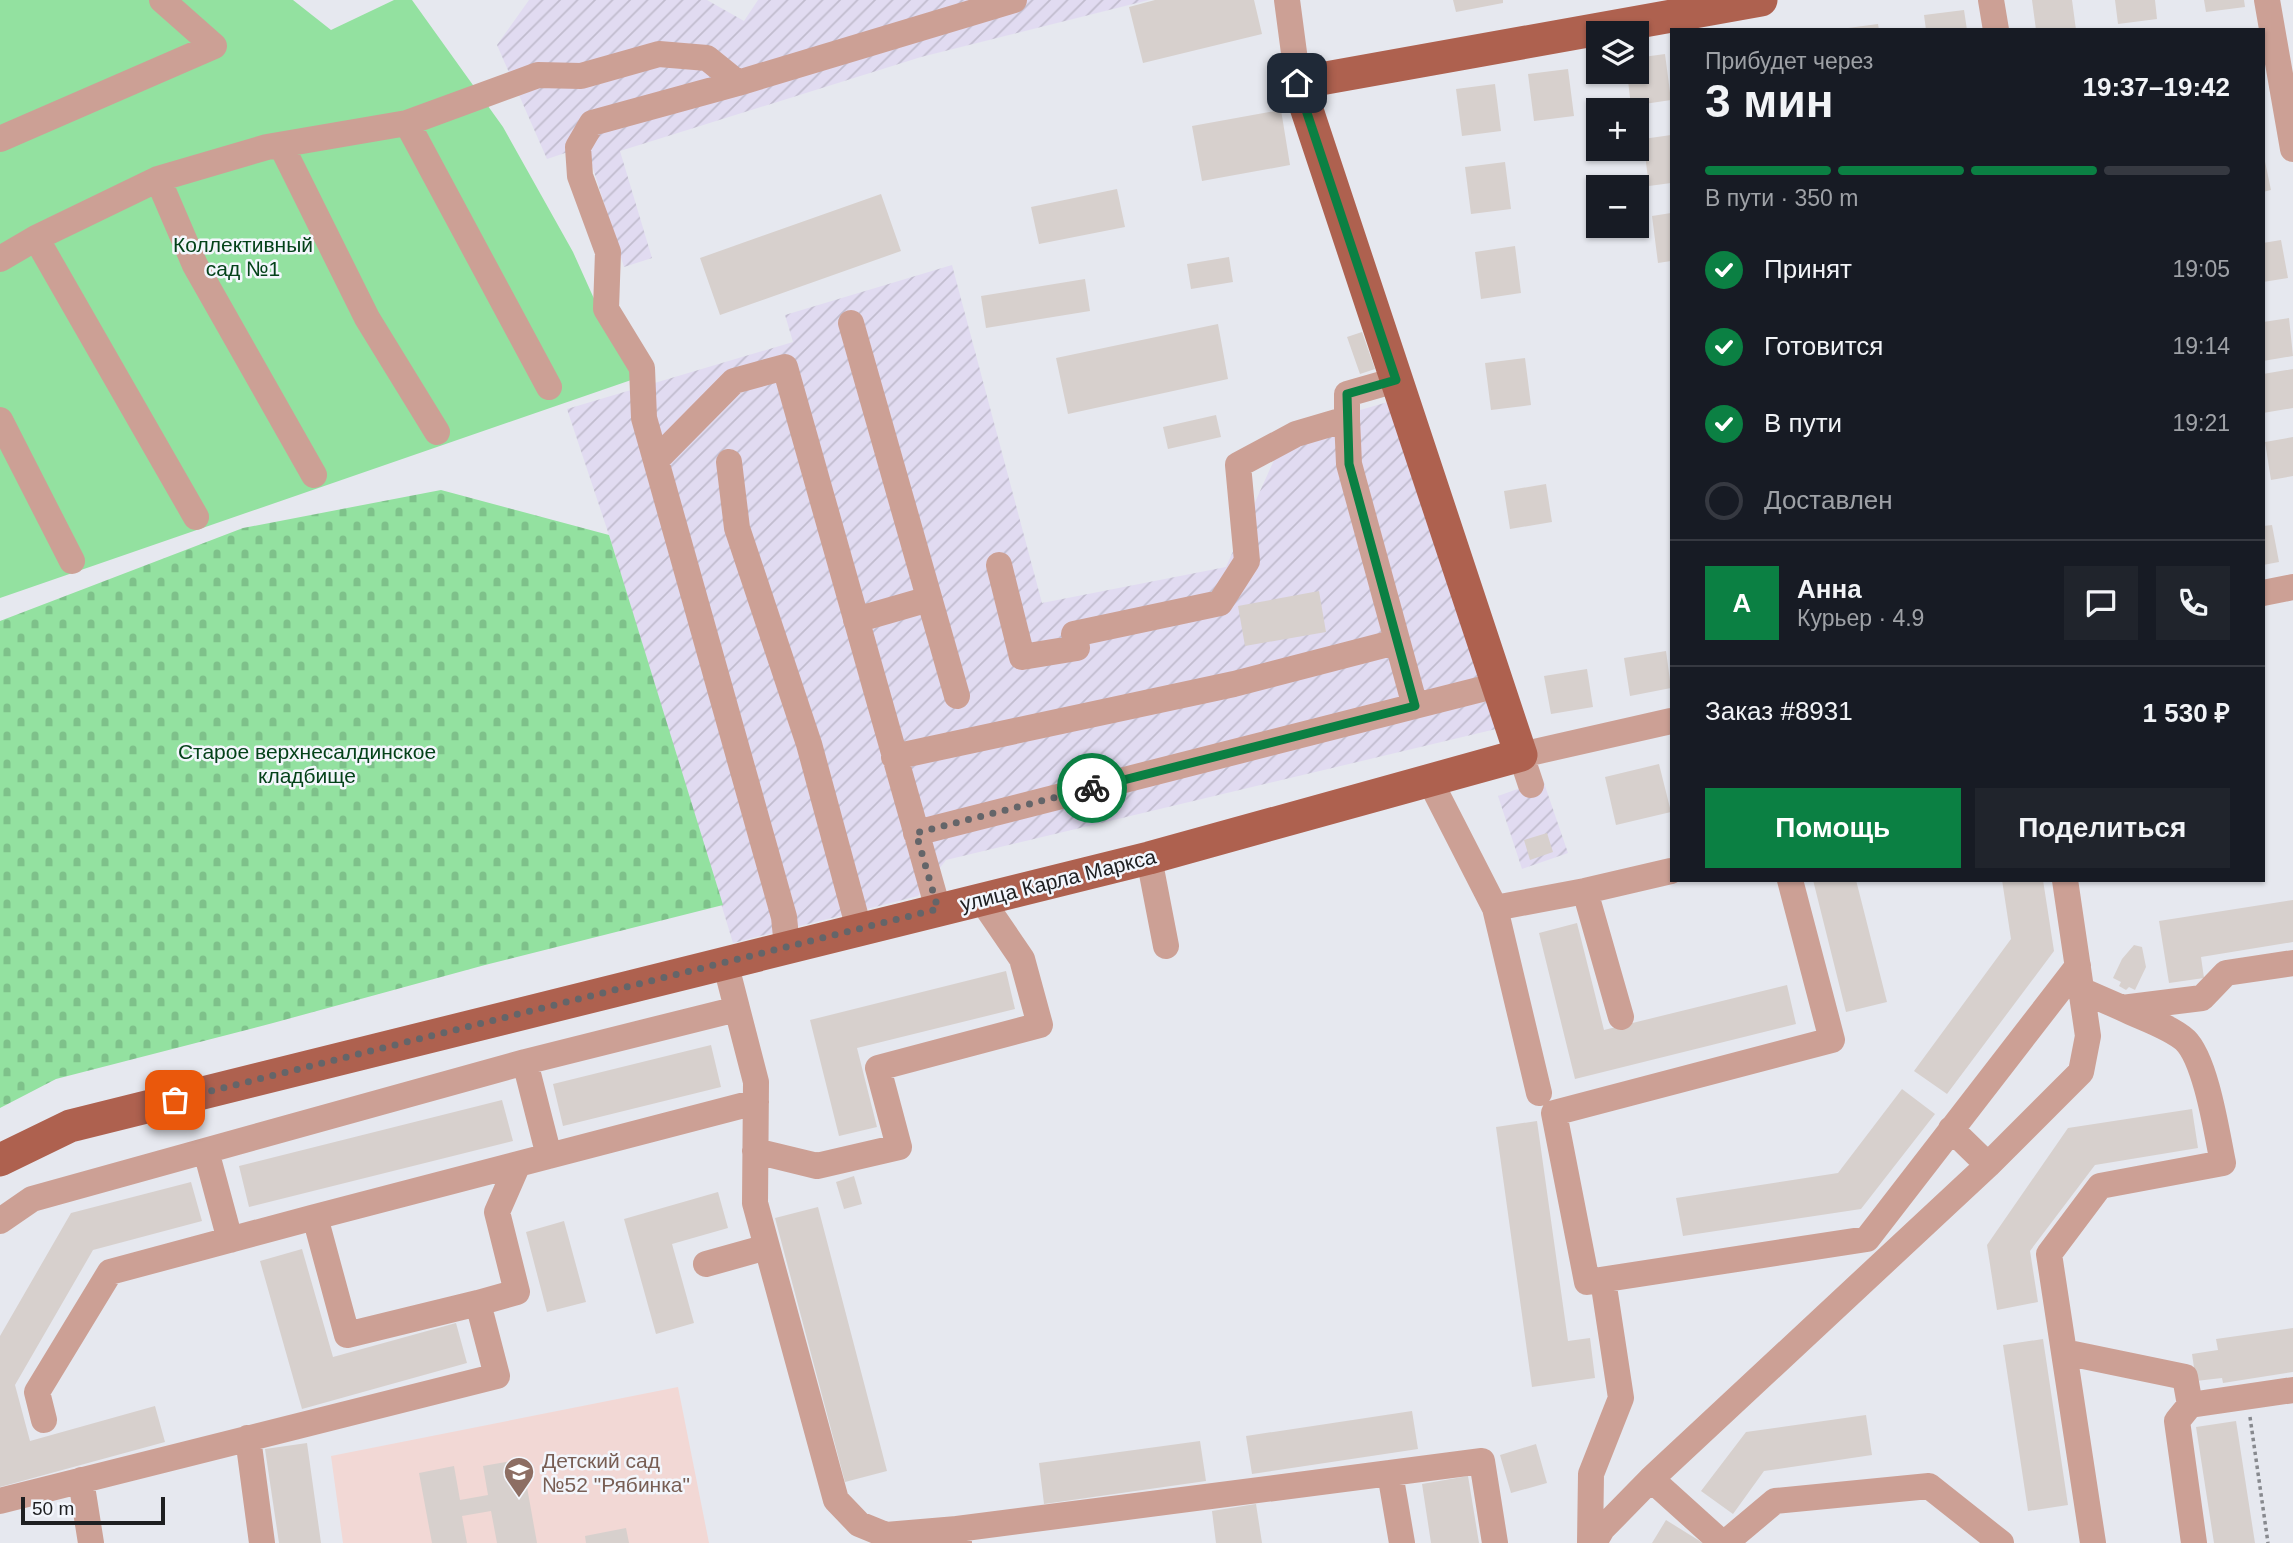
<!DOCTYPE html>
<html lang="ru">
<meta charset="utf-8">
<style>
body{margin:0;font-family:Helvetica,sans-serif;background:#20242c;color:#f1f3f6;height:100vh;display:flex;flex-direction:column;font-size:26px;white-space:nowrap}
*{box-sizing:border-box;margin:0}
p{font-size:23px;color:#9ea1a6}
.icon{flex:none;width:38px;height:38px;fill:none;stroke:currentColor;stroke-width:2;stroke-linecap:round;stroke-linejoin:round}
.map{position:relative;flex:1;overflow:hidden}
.side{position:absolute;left:1670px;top:28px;width:595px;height:854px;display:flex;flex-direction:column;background:#171b24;border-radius:0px;box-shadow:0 2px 5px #0004}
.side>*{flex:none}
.buttons{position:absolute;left:1586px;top:21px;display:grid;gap:14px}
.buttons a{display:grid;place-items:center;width:63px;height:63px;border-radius:0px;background:#171b24;box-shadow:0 2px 5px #0004;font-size:35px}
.scale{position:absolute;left:21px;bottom:18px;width:144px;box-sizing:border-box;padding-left:7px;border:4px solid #1e1f21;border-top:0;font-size:19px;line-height:24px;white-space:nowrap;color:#1e1f21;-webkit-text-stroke:5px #f3f6fc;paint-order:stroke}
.pin{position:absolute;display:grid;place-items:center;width:60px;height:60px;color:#fff;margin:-30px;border-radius:14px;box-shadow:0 4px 10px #0006}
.courier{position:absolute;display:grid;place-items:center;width:70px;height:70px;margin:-35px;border:5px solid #0b8043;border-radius:50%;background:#fff;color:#222;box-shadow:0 2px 9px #0007}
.headline em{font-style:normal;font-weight:700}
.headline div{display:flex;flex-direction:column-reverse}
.headline{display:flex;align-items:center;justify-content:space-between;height:119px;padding:0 35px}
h1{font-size:46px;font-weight:700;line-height:52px}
.bar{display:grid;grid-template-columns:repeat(4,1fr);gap:10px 7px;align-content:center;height:84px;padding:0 35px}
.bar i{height:9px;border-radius:5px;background:#363941}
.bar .active{background:#0b8043}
.bar p{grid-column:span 4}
.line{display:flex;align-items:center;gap:18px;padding:0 35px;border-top:2px solid #363941}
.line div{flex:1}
.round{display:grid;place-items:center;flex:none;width:74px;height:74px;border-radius:0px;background:#20242c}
ol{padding:0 35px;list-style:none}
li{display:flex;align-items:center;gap:21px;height:77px}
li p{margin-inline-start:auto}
li .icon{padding:7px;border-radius:50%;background:#0b8043;color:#fff;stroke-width:4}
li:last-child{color:#9ea1a6}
li i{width:38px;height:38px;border:4px solid #363941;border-radius:50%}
.action{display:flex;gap:14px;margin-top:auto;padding:14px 35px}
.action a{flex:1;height:80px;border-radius:0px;background:#0b8043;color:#fff;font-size:28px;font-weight:700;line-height:80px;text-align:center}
.action a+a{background:#20242c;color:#f1f3f6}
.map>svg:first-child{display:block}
</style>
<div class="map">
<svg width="2293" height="1543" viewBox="0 0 2293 1543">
<defs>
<pattern id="industrial-furrows" width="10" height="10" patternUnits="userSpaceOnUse" patternTransform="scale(1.75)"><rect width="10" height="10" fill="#e1dbf1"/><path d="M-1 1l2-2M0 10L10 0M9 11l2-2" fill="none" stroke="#c1bcce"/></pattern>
<pattern id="cemetery-stones" width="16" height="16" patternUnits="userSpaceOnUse" patternTransform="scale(1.75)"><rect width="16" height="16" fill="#93e1a0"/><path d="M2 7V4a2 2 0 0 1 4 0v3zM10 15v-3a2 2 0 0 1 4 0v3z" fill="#7ec18a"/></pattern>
</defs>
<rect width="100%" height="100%" fill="#e6e8ef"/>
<path fill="url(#industrial-furrows)" d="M 529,0 L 707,0 L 744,21 L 758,0 L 1149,0 L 921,57 L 620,151 L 652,258 L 624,267 L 586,146 L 547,159 L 497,45 Z
M 952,265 L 1042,603 L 1226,567 L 1287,431 L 1388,402 L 1496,729 L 946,860 L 918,896 L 733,943 L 609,535 L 567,409 L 793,342 L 785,315 Z
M 1543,780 L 1568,853 L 1522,869 L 1498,796 Z"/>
<path fill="#f2d8d5" d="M 678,1387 L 709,1543 L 343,1543 L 331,1456 Z"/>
<path fill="url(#cemetery-stones)" d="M 441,490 L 609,535 L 723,905 L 485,965 L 273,1023 L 56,1079 L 0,1108 L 0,621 L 243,528 Z"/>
<path fill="#93e1a0" d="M 0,0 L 293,0 L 331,30 L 394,0 L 412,0 L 503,127 L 573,252 L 600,312 L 637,378 L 0,598 Z"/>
<path fill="#d7d0cd" d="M 1155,0 L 1254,0 L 1262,34 L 1143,63 L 1129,7 Z
M 1453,0 L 1503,0 L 1503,3 L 1456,12 Z
M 2032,0 L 2072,0 L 2076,30 L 2036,30 Z
M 2115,0 L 2155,0 L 2157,19 L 2118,24 Z
M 2204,0 L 2244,0 L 2245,7 L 2206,12 Z
M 1964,10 L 1967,30 L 1926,30 L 1924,15 Z
M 1878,24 L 1879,30 L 1848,30 L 1848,28 Z
M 1665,54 L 1671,100 L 1631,106 L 1627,72 L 1636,72 L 1636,58 Z
M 1568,69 L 1574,116 L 1534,121 L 1528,74 Z
M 1495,84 L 1501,131 L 1462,136 L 1456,89 Z
M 1281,110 L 1290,165 L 1202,181 L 1192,126 Z
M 1671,135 L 1671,183 L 1649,186 L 1643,139 Z
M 2263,152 L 2271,190 L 2263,192 Z
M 1505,162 L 1511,209 L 1471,214 L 1465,167 Z
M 1117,189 L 1125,227 L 1039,244 L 1031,207 Z
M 881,194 L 901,251 L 720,315 L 700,258 Z
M 1671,213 L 1671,261 L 1658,263 L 1652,216 Z
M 2281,240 L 2288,278 L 2263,282 L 2263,243 Z
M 1515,246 L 1521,293 L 1481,299 L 1475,252 Z
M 1229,257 L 1233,282 L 1191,289 L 1187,264 Z
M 1085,279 L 1090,311 L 986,328 L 981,296 Z
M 2289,318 L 2293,356 L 2263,361 L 2263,322 Z
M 1218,324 L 1228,379 L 1068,414 L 1056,358 Z
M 1362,332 L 1375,369 L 1360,374 L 1347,337 Z
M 1525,358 L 1531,405 L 1491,410 L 1485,363 Z
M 2293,369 L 2293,408 L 2263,413 L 2263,374 Z
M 1216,415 L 1221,437 L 1168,449 L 1163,427 Z
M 2293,437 L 2293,476 L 2271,480 L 2265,442 Z
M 1546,484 L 1552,522 L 1510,529 L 1504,491 Z
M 2272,525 L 2279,562 L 2263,565 L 2263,526 Z
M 1319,591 L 1326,632 L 1245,646 L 1238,606 Z
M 1666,651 L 1671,688 L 1630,696 L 1624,658 Z
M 1587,669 L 1593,707 L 1551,714 L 1544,676 Z
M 1659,764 L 1671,812 L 1616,825 L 1605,777 Z
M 1547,833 L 1553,852 L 1530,860 L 1524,840 Z
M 1813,880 L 1856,880 L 1887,1002 L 1846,1012 Z
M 2002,880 L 2043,880 L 2054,951 L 1947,1094 L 1914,1071 L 2011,939 Z
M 2293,900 L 2293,942 L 2201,957 L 2204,978 L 2169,983 L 2159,921 Z
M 1577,923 L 1604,1030 L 1787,985 L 1796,1024 L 1575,1079 L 1539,933 Z
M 2134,945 L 2142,947 L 2146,967 L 2135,990 L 2129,987 L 2126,990 L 2119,986 L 2121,982 L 2113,978 L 2122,959 Z
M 1006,971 L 1015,1009 L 857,1048 L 877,1127 L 839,1136 L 810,1020 Z
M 711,1045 L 721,1087 L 563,1126 L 553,1084 Z
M 1902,1089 L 1935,1114 L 1861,1209 L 1683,1236 L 1676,1198 L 1838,1173 Z
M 502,1100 L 513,1141 L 249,1207 L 239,1166 Z
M 2192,1109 L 2198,1148 L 2095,1165 L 2030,1251 L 2038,1302 L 1997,1310 L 1987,1245 L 2068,1128 Z
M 1537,1121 L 1568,1341 L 1590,1338 L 1595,1378 L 1532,1387 L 1496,1127 Z
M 854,1176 L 862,1204 L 844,1209 L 836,1182 Z
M 191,1182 L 202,1221 L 93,1250 L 15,1385 L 30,1441 L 155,1406 L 165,1442 L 0,1487 L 0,1336 L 71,1213 Z
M 718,1192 L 728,1228 L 672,1244 L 694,1323 L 656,1334 L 624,1219 Z
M 818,1207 L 887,1471 L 845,1482 L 775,1218 Z
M 564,1221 L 586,1302 L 547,1312 L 526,1232 Z
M 302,1249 L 333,1357 L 456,1323 L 467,1363 L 302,1409 L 260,1261 Z
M 2293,1328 L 2293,1372 L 2223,1383 L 2222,1378 L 2196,1381 L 2192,1354 L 2218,1350 L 2216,1339 Z
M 2043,1339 L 2068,1505 L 2028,1511 L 2003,1345 Z
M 1412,1411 L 1418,1449 L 1252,1474 L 1246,1436 Z
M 1866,1415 L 1872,1455 L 1764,1471 L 1733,1514 L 1701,1491 L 1746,1432 Z
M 2236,1421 L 2255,1543 L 2214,1543 L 2196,1427 Z
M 1200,1441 L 1206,1481 L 1044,1504 L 1039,1463 Z
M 307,1443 L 321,1543 L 279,1543 L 265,1449 Z
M 1536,1444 L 1547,1483 L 1511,1493 L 1500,1455 Z
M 522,1459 L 537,1543 L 497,1543 L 491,1511 L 462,1516 L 467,1543 L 432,1543 L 419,1473 L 454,1466 L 460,1500 L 488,1495 L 483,1466 Z
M 1468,1476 L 1479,1543 L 1431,1543 L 1422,1484 Z
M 1256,1504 L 1262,1543 L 1216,1543 L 1212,1511 Z
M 1666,1520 L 1703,1543 L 1652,1543 Z
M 626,1528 L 629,1543 L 586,1543 L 585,1536 Z"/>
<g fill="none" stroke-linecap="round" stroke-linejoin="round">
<path stroke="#87898e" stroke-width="3.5" stroke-dasharray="3.5 3.5" stroke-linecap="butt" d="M 2250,1417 L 2268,1543"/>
<path stroke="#cca095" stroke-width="26" d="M 1287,0 L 1298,83
M 1991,0 L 1996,30
M 2267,0 L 2293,149
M 407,123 L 549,387
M 0,139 L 214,46 L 162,0
M 281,145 L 367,318 L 437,432
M 158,179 L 195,265 L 314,475
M 36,238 L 196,517
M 0,259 L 36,238 L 158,179 L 267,147 L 407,123 L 538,75 L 581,76 L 659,54 L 707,58 L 738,83
M 851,323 L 957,696
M 0,420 L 72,561
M 656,460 L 734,381 L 785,367 L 938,909
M 729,462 L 737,528 L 809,744 L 859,929
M 999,565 L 1022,657 L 1077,648 L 1074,634 L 1220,603 L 1247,561 L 1238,465 L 1296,434 L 1347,419 L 1347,394 L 1396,380
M 2263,593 L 2293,587
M 856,620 L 929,599
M 1415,706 L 1498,685
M 894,757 L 1234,684 L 1396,642
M 1430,781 L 1495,908 L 1539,1093
M 1531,785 L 1521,755 L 1671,721
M 916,833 L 1415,706 L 1349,464 L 1347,419
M 1149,858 L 1166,946
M 1790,880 L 1832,1040 L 1554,1113 L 1587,1282 L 1867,1239 L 2078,966
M 1585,891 L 1621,1017
M 1495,908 L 1585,891 L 1671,871
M 787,947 L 784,917 L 644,418 L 642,368 L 606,309 L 608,252 L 580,176 L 578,147 L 592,123 L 738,83 L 1014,0
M 725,962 L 756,1082 L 755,1203 L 836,1500 L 859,1524 L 886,1535 L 957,1529 L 959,1543
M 2083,991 L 2122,1008 L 2202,998 L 2226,973 L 2293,963
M 525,1062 L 549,1156
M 1951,1129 L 1988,1165
M 206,1151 L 230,1240
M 755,1151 L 817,1166 L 899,1147 L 878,1068 L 1040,1025 L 1022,959 L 981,899
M 315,1217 L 756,1102
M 0,1221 L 32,1199 L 525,1062 L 737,1009
M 706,1264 L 767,1247
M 478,1303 L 517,1292 L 497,1212 L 518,1164
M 2064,1352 L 2185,1377 L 2190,1405
M 248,1438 L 262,1543
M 1390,1473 L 1482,1461 L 1495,1543
M 1651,1479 L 1722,1543
M 81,1480 L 91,1543
M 0,1501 L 497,1376 L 478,1303 L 347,1335 L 315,1217 L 110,1272 L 37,1392 L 44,1420
M 957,1529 L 1390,1473 L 1402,1543
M 1590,1543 L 1591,1474 L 1621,1398 L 1603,1280
M 1594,1543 L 1602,1529 L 1651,1479 L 1988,1165 L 2081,1072 L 2088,1036 L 2065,880
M 1725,1543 L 1775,1501 L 1929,1486 L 2001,1543
M 2093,1543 L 2049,1254 L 2100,1186 L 2223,1163 C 2217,1134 2206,1060 2185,1040 C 2169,1026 2142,1018 2122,1008
M 2194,1543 L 2177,1421 L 2190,1405 L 2293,1390"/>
<path stroke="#ae614f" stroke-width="33" d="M 0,1160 L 70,1126 L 1149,858 L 1521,755 L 1298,83 L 1761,0"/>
</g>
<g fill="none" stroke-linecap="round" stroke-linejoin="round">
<path stroke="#646569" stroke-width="7" stroke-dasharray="0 12.6" d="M 175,1100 L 938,909 L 916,833 L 1092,788"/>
<path stroke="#0b8043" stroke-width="9" d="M 1092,788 L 1415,706 L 1349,464 L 1347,394 L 1396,380 L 1297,83"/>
</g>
<defs>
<g id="school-pin" transform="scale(1.575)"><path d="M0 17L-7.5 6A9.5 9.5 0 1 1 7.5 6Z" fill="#8d6e63" stroke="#f3f6fc"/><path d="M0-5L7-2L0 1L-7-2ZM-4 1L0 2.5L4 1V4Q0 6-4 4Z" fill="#fff"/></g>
</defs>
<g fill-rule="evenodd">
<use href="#school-pin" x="519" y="1472"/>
</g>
<g text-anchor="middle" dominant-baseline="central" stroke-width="5" stroke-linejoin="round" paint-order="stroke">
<g font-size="21" fill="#044219" stroke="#f3f6fc">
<text x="243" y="244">Коллективный<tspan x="243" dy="24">сад №1</tspan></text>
<text x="307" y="751">Старое верхнесалдинское<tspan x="307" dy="24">кладбище</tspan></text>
</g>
<g font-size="21" fill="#1e1f21" stroke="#f3f6fc">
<text transform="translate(1058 880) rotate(-14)">улица Карла Маркса</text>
</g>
<g font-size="21" fill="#785e54" stroke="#f3f6fc" text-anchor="start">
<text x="542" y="1460">Детский сад<tspan x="542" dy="24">№52 "Рябинка"</tspan></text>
</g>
</g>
</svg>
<div class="buttons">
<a><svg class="icon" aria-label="layers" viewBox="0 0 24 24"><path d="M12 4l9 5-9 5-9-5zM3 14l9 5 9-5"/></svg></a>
<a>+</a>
<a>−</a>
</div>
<div class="scale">50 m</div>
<div class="pin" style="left:175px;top:1100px;background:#ea580c"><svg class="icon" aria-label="bag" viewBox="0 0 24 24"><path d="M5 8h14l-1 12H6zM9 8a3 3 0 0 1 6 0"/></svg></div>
<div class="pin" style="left:1297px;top:83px;background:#1f2937"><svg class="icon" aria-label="home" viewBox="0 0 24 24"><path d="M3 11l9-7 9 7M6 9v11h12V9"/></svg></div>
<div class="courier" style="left:1092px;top:788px"><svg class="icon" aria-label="bike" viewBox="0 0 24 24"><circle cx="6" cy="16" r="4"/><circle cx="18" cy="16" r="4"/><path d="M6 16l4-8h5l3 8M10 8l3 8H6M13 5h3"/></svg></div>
<section class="side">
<div class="headline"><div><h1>3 мин</h1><p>Прибудет через</p></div><em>19:37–19:42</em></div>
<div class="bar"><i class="active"></i><i class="active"></i><i class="active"></i><i></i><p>В пути · 350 m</p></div>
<ol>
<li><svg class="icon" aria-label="check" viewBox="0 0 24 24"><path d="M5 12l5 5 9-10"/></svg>Принят<p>19:05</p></li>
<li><svg class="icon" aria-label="check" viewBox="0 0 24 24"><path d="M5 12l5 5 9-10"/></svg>Готовится<p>19:14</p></li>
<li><svg class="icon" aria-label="check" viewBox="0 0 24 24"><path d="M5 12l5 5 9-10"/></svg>В пути<p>19:21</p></li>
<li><i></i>Доставлен</li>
</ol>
<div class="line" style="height:126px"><b class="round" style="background:#0b8043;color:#fff">А</b><div><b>Анна</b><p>Курьер · 4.9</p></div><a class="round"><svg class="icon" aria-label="chat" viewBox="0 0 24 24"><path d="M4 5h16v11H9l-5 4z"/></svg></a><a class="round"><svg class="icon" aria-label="phone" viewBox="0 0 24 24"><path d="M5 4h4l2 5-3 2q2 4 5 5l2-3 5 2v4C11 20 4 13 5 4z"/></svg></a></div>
<div class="line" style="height:91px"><div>Заказ #8931</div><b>1 530 ₽</b></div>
<div class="action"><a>Помощь</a><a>Поделиться</a></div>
</section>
</div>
